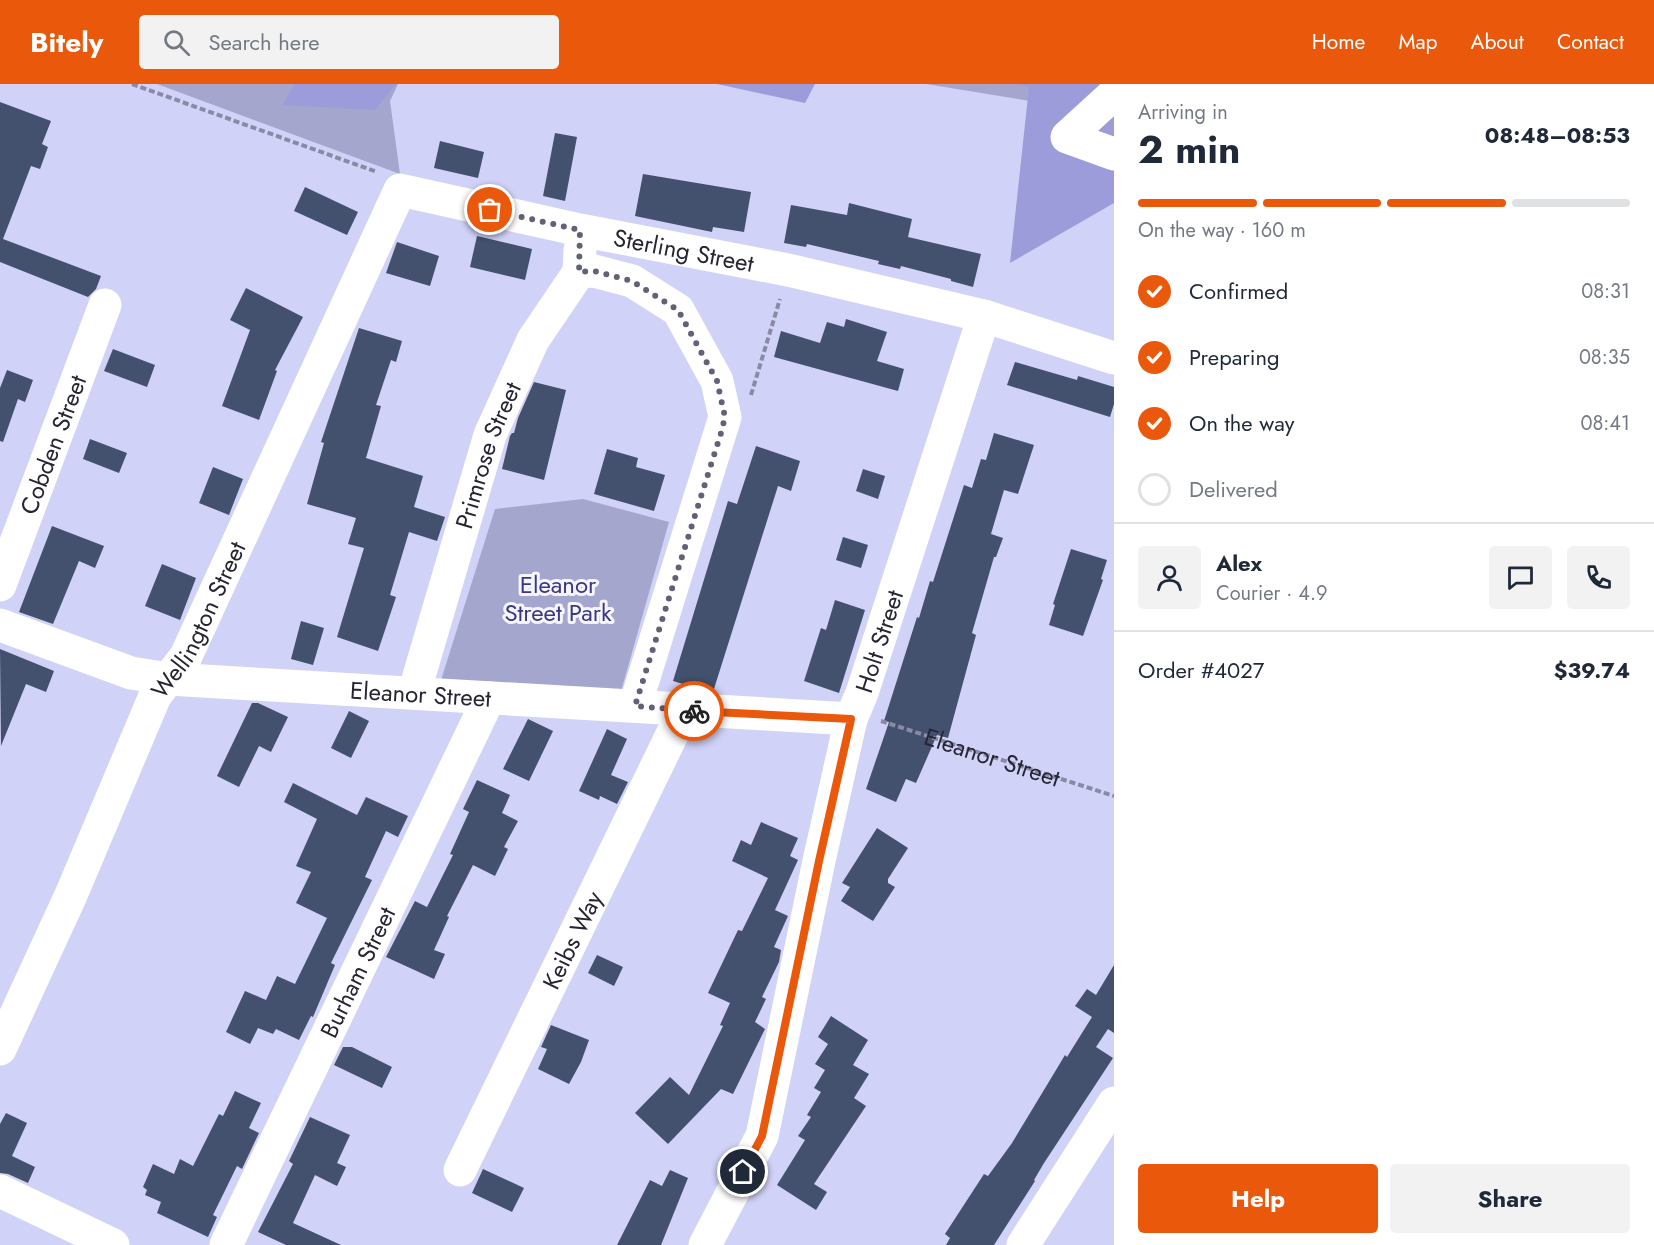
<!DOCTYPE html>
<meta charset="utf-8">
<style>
body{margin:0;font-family:Jost,sans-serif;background:#f2f2f3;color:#1f2937;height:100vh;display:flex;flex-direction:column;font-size:22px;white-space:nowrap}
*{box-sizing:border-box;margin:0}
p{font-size:20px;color:#747a83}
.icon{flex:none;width:33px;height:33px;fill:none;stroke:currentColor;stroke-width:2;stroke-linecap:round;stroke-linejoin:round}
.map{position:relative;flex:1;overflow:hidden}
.side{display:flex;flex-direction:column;background:#fff;width:540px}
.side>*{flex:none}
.pin{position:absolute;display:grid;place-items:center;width:51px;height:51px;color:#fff;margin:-26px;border:3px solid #fff;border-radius:50%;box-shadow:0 2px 6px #0007}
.courier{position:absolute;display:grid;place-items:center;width:60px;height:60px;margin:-30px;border:4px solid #ea580c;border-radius:50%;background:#fff;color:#222;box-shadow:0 2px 8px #0007}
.overview em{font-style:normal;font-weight:700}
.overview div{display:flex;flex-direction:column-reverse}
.overview{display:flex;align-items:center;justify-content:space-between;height:102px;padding:0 24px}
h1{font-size:39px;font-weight:700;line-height:45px}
.bar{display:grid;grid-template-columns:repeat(4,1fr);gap:9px 6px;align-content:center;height:72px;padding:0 24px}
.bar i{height:8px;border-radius:4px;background:#e0e1e3}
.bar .active{background:#ea580c}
.bar p{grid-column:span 4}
.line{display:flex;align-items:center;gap:15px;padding:0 24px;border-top:2px solid #e0e1e3}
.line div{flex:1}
.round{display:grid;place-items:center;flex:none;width:63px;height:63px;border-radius:6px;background:#f2f2f3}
ol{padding:0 24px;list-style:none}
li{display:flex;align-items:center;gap:18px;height:66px}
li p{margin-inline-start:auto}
li .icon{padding:6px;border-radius:50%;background:#ea580c;color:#fff;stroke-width:4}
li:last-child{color:#747a83}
li i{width:33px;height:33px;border:3px solid #e0e1e3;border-radius:50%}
.cta{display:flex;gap:12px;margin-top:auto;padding:12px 24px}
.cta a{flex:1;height:69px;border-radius:6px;background:#ea580c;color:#fff;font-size:24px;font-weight:700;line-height:69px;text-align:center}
.cta a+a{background:#f2f2f3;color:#1f2937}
header{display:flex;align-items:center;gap:36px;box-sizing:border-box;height:84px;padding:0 30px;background:#ea580c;color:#fff}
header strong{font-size:28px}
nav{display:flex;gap:33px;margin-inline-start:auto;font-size:21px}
.search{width:420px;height:54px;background:#f2f2f3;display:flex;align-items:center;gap:15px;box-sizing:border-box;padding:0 21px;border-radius:6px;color:#747a83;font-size:22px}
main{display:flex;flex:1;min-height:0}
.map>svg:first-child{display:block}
</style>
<header>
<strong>Bitely</strong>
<div class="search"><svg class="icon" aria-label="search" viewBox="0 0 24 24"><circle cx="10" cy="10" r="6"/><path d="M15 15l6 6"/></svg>Search here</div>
<nav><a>Home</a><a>Map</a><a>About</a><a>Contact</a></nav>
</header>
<main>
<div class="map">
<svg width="1114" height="1161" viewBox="0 0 1114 1161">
<rect width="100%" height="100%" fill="#d1d2f7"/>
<path fill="#a5a6cd" d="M 157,0 L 398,0 L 390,17 L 400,90 Z
M 926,0 L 1114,0 L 1072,24 Z
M 583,415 L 669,438 L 620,611 L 441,596 L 495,425 Z"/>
<path fill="#9c9cda" d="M 294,0 L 396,0 L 375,26 L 283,21 Z
M 717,0 L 815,0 L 805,19 Z
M 1017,0 L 1114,0 L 1114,119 L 1010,179 L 1029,3 Z"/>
<path fill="#43516e" d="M 0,18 L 51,37 L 42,60 L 48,63 L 40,85 L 31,82 L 3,155 L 101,192 L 96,205 L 88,213 L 0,178 Z
M 555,49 L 577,53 L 565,117 L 543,112 Z
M 440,57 L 484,68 L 478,94 L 434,84 Z
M 643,90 L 751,108 L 744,148 L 713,143 L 712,148 L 635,132 Z
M 305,103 L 358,128 L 347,151 L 294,127 Z
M 849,119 L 912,135 L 908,153 L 981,170 L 973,203 L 951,197 L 951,195 L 901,182 L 900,185 L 878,180 L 879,177 L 807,160 L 806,163 L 784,159 L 791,121 L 847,131 Z
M 477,152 L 532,165 L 525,196 L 470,183 Z
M 397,158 L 439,172 L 430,202 L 386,189 Z
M 246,204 L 303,233 L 275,286 L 277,287 L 259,336 L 222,322 L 250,246 L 230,236 Z
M 846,235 L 887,248 L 877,277 L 904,285 L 898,307 L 774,273 L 781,247 L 820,259 L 827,238 L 844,243 Z
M 359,244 L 402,257 L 396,278 L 391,276 L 376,321 L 381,322 L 366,374 L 423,392 L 414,423 L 445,433 L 437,457 L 409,448 L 390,511 L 396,513 L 378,567 L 337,553 L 364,464 L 348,460 L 356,434 L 307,420 L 324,359 L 321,358 Z
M 113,265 L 155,281 L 147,303 L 104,287 Z
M 1015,278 L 1077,296 L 1078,292 L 1114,303 L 1114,320 L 1110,333 L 1007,301 Z
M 7,286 L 33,296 L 25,318 L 18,315 L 3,358 L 0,357 L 0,304 Z
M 534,298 L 566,306 L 544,396 L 502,385 L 510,352 L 512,349 L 514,349 L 518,334 Z
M 994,349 L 1034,361 L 1018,410 L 1004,406 L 991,450 L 1003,454 L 996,473 L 994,473 L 972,549 L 976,551 L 948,654 L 937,651 L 916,699 L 906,695 L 896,718 L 866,705 L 889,638 L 884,637 L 917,533 L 919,534 L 930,497 L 933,498 L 964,401 L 972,404 L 981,375 L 986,376 Z
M 90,355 L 127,369 L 119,389 L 83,375 Z
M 756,362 L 800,377 L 791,407 L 778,402 L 713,608 L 709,608 L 673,597 L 728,417 L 737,420 Z
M 607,365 L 638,374 L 636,383 L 665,391 L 654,427 L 594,410 Z
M 213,383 L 243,395 L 229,431 L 199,419 Z
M 863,385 L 885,392 L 878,415 L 856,407 Z
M 52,442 L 104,462 L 95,484 L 79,477 L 53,540 L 19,528 Z
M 843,453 L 868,461 L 861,484 L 836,476 Z
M 1071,465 L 1107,476 L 1101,495 L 1103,496 L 1083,552 L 1049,541 L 1055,521 L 1053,520 Z
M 162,480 L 196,494 L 180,536 L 145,522 Z
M 835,516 L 865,526 L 839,609 L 804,597 L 821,544 L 826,546 Z
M 301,537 L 324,544 L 313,581 L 291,575 Z
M 0,565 L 54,587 L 46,608 L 26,600 L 1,662 Z
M 252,619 L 258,619 L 288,633 L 271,668 L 259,662 L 239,703 L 217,692 Z
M 349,627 L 369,637 L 351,674 L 331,664 Z
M 528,635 L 553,647 L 529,697 L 503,685 Z
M 607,645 L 627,655 L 611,691 L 628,698 L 617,720 L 600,712 L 599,716 L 579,707 Z
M 477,696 L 510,711 L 502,729 L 518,737 L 504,763 L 508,765 L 495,792 L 473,781 L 447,832 L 449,833 L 434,866 L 445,870 L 434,895 L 386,873 L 415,817 L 427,823 L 453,771 L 450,770 L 469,728 L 463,725 Z
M 293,699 L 357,731 L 366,713 L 408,732 L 398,753 L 386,747 L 365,793 L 372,796 L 331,879 L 335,881 L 313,933 L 311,932 L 299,956 L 276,945 L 273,950 L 258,944 L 250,960 L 226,948 L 245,907 L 266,916 L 277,892 L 295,900 L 327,834 L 296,819 L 311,788 L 296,782 L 317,735 L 284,718 Z
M 761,738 L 798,754 L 790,772 L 798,776 L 775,826 L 788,832 L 774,863 L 781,866 L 779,878 L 762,913 L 766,915 L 755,938 L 765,945 L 733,1010 L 721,1005 L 668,1060 L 635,1029 L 670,993 L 689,1011 L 723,942 L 720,941 L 730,919 L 708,909 L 738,846 L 742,847 L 768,794 L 732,777 L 741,756 L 751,761 Z
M 877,744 L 908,764 L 888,795 L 888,799 L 895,803 L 873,837 L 841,817 L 850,803 L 842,799 Z
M 597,871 L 623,883 L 614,902 L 588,889 Z
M 1114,881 L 1114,949 L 1108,945 L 1096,963 L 1113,974 L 1044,1079 L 1034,1096 L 1035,1097 L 994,1161 L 946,1161 L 950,1154 L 945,1150 L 984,1090 L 988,1092 L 1012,1059 L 1053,991 L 1065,971 L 1067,973 L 1092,933 L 1075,922 L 1087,905 L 1096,911 Z
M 831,932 L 868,956 L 853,981 L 869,990 L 854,1014 L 866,1022 L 814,1100 L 827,1108 L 816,1126 L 777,1101 L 805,1056 L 798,1052 L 811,1033 L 807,1031 L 821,1008 L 814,1004 L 825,986 L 815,980 L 828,960 L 818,953 Z
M 551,941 L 589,956 L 581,978 L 569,1000 L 538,985 L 547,965 L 541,963 Z
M 343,963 L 352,963 L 392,983 L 382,1004 L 334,981 Z
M 235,1007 L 261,1019 L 249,1044 L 259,1049 L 242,1085 L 237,1082 L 213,1131 L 217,1133 L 208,1153 L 157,1129 L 161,1118 L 145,1111 L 147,1106 L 143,1103 L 153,1080 L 174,1090 L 180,1075 L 193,1082 L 219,1030 L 223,1032 Z
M 6,1029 L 27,1039 L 12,1072 L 35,1083 L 28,1099 L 8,1090 L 0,1089 L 0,1040 Z
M 310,1033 L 350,1051 L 337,1079 L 346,1083 L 337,1102 L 315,1091 L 293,1139 L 341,1161 L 286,1161 L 258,1148 L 293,1080 L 289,1077 Z
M 483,1085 L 524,1104 L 512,1128 L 472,1109 Z
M 670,1086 L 688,1094 L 661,1161 L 617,1161 L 650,1096 L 662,1102 Z"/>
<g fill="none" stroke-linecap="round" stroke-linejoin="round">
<g stroke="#898aa5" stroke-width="4" stroke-dasharray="6 3" stroke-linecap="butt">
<path d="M 132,0 L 377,88"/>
<path d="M 751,311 L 780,215"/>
<path id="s1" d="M 881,637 L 1114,712"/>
</g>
<g stroke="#fff" stroke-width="33">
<path d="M 1114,10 L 1067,53 L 1114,70"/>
<path d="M 579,188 L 594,187 L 632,197 L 678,226 L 717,297 L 725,333 L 635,622"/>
<path id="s2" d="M 0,501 L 105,221"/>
<path id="s3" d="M 0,541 L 131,589 L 169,595 L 851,635"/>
<path id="s4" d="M 414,609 L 490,351 L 533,256 L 579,188 L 580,166"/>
<path id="s5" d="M 0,965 L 71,811 L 155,612 L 186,572 L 400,106 L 580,146 L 788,186 L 984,232 L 1114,274"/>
<path id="s6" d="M 460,1086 L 684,626"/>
<path d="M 0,1107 L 113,1161"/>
<path id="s7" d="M 226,1161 L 489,614"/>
<path id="s8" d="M 705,1161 L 762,1052 L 819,777 L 851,635 L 862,609 L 984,232"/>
<path d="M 1023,1161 L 1114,1019"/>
</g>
</g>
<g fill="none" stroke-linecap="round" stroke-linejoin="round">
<path stroke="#616278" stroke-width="6" stroke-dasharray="0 10.8" d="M 490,126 L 580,146 L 579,188 L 594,187 L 632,197 L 678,226 L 717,297 L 725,333 L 721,349 L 635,622 L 694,627"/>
<path stroke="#ea580c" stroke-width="8" d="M 694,627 L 851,635 L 819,777 L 762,1052 L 743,1088"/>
</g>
<g text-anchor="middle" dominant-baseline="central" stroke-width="6" stroke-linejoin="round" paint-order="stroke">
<g font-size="24" fill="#252533" stroke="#f5f6fd">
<text stroke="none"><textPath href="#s5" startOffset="1239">Sterling Street</textPath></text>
<text stroke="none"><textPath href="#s2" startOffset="150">Cobden Street</textPath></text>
<text stroke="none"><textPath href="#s4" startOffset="249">Primrose Street</textPath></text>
<text stroke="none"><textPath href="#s5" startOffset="474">Wellington Street</textPath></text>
<text stroke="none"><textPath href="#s8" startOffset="632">Holt Street</textPath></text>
<text stroke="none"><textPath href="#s3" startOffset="430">Eleanor Street</textPath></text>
<text stroke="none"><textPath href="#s1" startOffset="117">Eleanor Street</textPath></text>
<text stroke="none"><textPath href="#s6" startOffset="256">Keibs Way</textPath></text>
<text stroke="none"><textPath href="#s7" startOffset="303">Burham Street</textPath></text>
</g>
<g font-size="24" fill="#3e3681" stroke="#f5f6fd">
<text x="558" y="500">Eleanor<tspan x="558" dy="28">Street Park</tspan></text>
</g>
</g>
</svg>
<div class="pin" style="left:490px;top:126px;background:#ea580c"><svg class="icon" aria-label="bag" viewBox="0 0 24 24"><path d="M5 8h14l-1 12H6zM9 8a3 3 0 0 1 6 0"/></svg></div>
<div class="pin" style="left:743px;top:1088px;background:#1f2937"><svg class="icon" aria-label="home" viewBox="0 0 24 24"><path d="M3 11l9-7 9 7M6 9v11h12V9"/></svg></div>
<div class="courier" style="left:694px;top:627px"><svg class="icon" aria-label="bike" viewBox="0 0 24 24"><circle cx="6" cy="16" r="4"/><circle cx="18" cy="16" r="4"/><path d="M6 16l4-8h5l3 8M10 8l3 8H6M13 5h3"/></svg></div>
</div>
<section class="side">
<div class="overview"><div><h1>2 min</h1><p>Arriving in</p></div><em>08:48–08:53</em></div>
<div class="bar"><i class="active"></i><i class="active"></i><i class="active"></i><i></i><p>On the way · 160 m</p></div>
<ol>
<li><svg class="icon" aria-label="check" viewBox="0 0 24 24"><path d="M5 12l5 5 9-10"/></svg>Confirmed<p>08:31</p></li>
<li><svg class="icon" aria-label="check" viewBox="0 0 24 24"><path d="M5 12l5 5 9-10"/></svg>Preparing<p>08:35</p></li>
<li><svg class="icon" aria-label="check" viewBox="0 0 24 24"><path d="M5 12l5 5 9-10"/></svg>On the way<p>08:41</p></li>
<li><i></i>Delivered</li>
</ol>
<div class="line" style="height:108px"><a class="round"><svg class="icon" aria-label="person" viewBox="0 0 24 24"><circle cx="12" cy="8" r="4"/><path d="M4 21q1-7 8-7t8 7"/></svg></a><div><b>Alex</b><p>Courier · 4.9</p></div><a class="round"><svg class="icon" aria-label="chat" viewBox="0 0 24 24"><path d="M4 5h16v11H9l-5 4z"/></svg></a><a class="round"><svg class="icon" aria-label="phone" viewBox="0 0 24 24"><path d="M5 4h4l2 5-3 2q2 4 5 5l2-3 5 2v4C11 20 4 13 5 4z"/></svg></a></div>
<div class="line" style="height:78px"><div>Order #4027</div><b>$39.74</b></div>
<div class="cta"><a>Help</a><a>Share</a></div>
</section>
</main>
